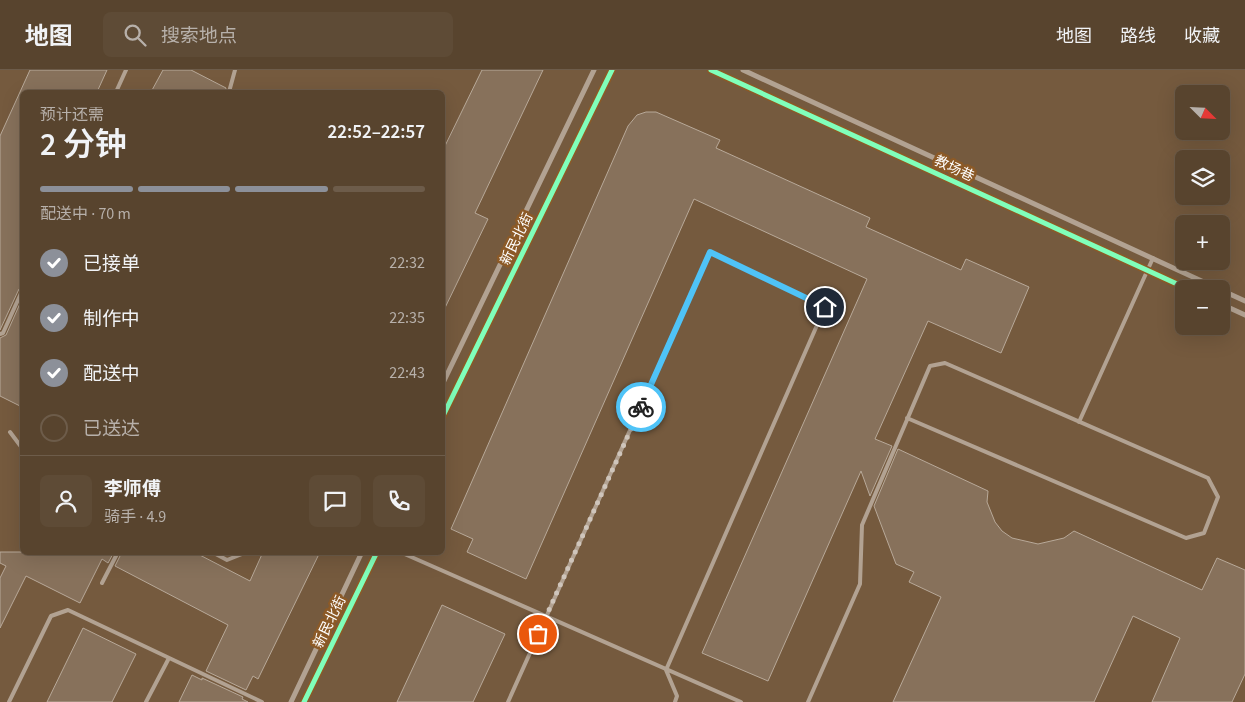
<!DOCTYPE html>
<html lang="zh">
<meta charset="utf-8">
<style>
body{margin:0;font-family:"Source Sans 3","Noto Sans SC",sans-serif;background:#5e4b36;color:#f1f3f6;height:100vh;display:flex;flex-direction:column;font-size:19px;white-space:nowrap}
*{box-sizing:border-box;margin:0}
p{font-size:16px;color:#b7b0aa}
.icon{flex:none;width:28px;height:28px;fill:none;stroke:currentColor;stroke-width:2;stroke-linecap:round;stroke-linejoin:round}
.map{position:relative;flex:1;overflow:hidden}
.panel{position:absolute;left:20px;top:20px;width:425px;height:465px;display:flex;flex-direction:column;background:#58442e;border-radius:8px;box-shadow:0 5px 20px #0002,0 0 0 1px #6d5c4a}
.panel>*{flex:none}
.needle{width:32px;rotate:114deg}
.fabs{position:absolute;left:1175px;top:15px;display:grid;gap:10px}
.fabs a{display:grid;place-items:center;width:55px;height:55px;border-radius:8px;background:#58442e;box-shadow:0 5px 20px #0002,0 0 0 1px #6d5c4a;font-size:25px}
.pin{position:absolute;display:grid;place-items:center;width:42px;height:42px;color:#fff;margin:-21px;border:2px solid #fff;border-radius:50%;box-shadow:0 1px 5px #0007}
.courier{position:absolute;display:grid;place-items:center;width:50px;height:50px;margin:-25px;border:4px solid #4fc3f7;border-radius:50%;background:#fff;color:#222;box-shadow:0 1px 6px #0007}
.summary em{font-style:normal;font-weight:600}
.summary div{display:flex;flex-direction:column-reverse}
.summary{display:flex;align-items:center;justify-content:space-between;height:85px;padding:0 20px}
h1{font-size:32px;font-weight:600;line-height:38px}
.bar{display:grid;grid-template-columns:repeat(4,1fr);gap:8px 5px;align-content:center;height:60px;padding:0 20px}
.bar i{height:6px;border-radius:4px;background:#6d5c4a}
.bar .selected{background:#8c9099}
.bar p{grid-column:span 4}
.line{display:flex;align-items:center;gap:12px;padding:0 20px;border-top:1px solid #6d5c4a}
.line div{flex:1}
.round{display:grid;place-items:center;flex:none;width:52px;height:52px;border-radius:8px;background:#5e4b36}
ol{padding:0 20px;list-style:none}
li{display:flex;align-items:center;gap:15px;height:55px}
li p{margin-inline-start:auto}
li .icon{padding:5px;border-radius:50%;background:#8c9099;color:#fff;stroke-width:4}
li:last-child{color:#b7b0aa}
li i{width:28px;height:28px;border:2px solid #6d5c4a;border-radius:50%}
header{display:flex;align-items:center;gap:30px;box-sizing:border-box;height:70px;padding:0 25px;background:#58442e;border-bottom:1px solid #6d5c4a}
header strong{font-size:24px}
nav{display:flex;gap:28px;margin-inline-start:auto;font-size:18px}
.search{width:350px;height:45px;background:#5e4b36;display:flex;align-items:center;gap:12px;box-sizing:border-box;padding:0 18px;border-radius:8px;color:#b7b0aa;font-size:19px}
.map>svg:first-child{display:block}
</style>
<header>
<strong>地图</strong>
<div class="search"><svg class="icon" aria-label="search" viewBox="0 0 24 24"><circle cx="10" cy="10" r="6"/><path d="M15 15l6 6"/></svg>搜索地点</div>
<nav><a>地图</a><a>路线</a><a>收藏</a></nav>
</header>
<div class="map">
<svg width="1245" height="632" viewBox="0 0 1245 632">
<rect width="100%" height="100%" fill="#755a3e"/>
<path fill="#87715b" stroke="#b8a999" d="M 30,0 L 107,0 L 97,22 L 22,22 L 22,217 L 19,219 L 0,260 L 0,66 Z
M 163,0 L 191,0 L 226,18 L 225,22 L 151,22 Z
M 482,0 L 543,0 L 475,143 L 488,149 L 442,244 L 442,82 Z
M 646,42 L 656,42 L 720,70 L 716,78 L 870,148 L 866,157 L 961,200 L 966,189 L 1029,217 L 1001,283 L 928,251 L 875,369 L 892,376 L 870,426 L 861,401 L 768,611 L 702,583 L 867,209 L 694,129 L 526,509 L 467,482 L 473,469 L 451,459 L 628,56 L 637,45 Z
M 22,229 L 22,337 L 0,326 L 0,268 L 6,265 Z
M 898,379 L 988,421 L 987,432 L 995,452 L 1002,461 L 1012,468 L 1038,474 L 1064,468 L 1074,461 L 1202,520 L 1217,488 L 1245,500 L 1245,604 L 1232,632 L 1152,632 L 1180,568 L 1133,546 L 1094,632 L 893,632 L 941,527 L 909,512 L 914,502 L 896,494 L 874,436 Z
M 0,482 L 114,482 L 108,493 L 102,489 L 80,533 L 26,506 L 0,558 L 0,508 L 6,496 L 0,493 Z
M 122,482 L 194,482 L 250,511 L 263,482 L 320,482 L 258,609 L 253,606 L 246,620 L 206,601 L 228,555 L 115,496 Z
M 442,535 L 505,564 L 473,632 L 397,632 Z
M 83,558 L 136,584 L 112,632 L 47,632 Z
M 192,605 L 202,610 L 202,608 L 243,627 L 242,629 L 248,632 L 179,632 Z"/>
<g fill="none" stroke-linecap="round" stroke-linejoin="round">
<path stroke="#b2a292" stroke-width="4" d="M 116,22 L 126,0
M 229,22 L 235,0
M 0,264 L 3,263 L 22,221
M 1079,352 L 1153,188
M 10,362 L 22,378
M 212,482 L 227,490 L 242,484 L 243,482
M 400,482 L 741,632
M 102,513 L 118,482
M 9,632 L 51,546 L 68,540 L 262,632
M 146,632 L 169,588
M 508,632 L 710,182 L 825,237 L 666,600 L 677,626 L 675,632
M 808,632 L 860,514 L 862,455 L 930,296 L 945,293 L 1208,408 L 1218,427 L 1204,463 L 1186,468 L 907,348"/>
<path stroke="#b2a292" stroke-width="5" d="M 711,0 L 1188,219
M 743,0 L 1219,219
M 1221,220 L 1245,231
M 1221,234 L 1245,245
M 442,315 L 594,0
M 442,348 L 612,0
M 291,632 L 362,482
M 304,632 L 377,482"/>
<g stroke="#8c5a27" stroke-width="8">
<path id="cycleway" d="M 711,0 L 1188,219
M 442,348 L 612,0
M 304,632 L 377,482"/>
</g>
<use href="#cycleway" stroke="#80ffba" stroke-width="5"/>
</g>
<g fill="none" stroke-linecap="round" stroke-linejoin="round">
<path stroke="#cfc5bb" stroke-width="5" stroke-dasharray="0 9" d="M 538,564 L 641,337"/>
<path stroke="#4fc3f7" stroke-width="6" d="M 641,337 L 710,182 L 825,237"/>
</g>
<g text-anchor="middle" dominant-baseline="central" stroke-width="5" stroke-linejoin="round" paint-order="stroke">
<g font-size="14" fill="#fff" stroke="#8c5a27">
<text transform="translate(954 99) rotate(25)">教场巷</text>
<text transform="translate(517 169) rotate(-64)">新民北街</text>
<text transform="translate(330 552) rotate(-64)">新民北街</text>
</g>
</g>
</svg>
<div class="fabs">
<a><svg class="needle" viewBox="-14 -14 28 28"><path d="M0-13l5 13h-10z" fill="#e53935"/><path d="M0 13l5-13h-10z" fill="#b7b0aa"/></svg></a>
<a><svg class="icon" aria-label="layers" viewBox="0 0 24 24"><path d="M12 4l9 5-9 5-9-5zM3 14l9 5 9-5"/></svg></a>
<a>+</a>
<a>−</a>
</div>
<div class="pin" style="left:538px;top:564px;background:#ea580c"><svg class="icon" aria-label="bag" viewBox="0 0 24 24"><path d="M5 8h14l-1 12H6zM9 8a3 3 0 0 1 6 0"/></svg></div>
<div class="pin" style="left:825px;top:237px;background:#1f2937"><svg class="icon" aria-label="home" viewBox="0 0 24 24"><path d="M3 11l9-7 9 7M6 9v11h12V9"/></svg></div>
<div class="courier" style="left:641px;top:337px"><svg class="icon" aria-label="bike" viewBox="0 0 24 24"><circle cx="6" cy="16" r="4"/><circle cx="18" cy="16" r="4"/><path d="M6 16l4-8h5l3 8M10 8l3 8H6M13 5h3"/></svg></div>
<section class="panel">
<div class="summary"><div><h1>2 分钟</h1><p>预计还需</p></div><em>22:52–22:57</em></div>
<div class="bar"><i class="selected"></i><i class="selected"></i><i class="selected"></i><i></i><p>配送中 · 70 m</p></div>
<ol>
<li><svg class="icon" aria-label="check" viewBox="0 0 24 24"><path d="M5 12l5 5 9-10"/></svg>已接单<p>22:32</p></li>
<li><svg class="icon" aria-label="check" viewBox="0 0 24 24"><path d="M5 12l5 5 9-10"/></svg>制作中<p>22:35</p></li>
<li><svg class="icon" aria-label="check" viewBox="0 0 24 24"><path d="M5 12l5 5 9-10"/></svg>配送中<p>22:43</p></li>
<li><i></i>已送达</li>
</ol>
<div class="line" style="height:90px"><a class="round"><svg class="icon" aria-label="person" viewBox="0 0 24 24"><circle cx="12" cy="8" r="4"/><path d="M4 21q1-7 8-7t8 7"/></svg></a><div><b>李师傅</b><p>骑手 · 4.9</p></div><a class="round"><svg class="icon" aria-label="chat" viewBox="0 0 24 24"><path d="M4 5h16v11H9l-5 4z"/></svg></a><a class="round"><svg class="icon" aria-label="phone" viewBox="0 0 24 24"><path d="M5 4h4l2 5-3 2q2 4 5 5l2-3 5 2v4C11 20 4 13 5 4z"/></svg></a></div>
</section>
</div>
